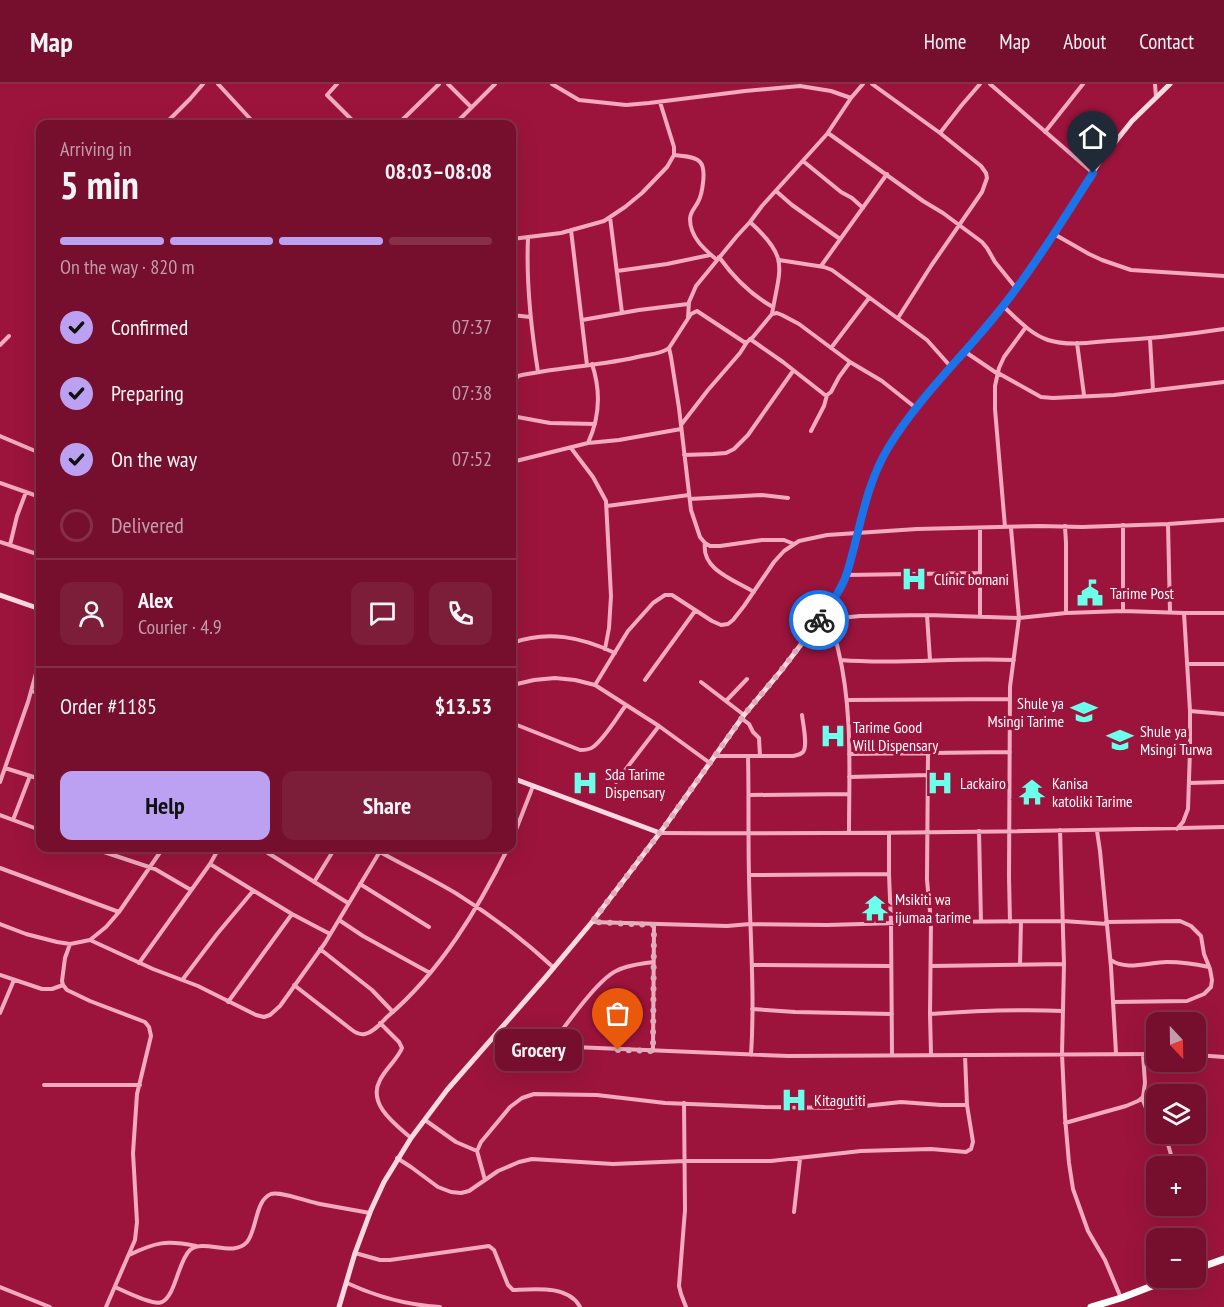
<!DOCTYPE html>
<meta charset="utf-8">
<style>
body{margin:0;font-family:"PT Sans Narrow",sans-serif;background:#7c1d39;color:#f1f3f6;height:100vh;display:flex;flex-direction:column;font-size:22px;white-space:nowrap}
*{box-sizing:border-box;margin:0}
p{font-size:20px;color:#c29caa}
.icon{flex:none;width:33px;height:33px;fill:none;stroke:currentColor;stroke-width:2;stroke-linecap:round;stroke-linejoin:round}
.map{position:relative;flex:1;overflow:hidden}
.panel{position:absolute;left:36px;top:36px;width:480px;height:732px;display:flex;flex-direction:column;background:#750f2d;border-radius:12px;box-shadow:0 6px 24px #0002,0 0 0 2px #862f49}
.panel>*{flex:none}
.needle{width:39px;rotate:158deg}
.tools{position:absolute;left:1146px;top:928px;display:grid;gap:12px}
.tools a{display:grid;place-items:center;width:60px;height:60px;border-radius:12px;background:#750f2d;box-shadow:0 6px 24px #0002,0 0 0 2px #862f49;font-size:30px}
.pin{position:absolute;display:grid;place-items:center;width:51px;height:51px;color:#fff;margin:-62px -26px;border-radius:50% 50% 50% 0;rotate:-45deg;box-shadow:0 0 6px #0007}
.pin .icon{rotate:45deg}
.courier{position:absolute;display:grid;place-items:center;width:60px;height:60px;margin:-30px;border:4px solid #1a73e8;border-radius:50%;background:#fff;color:#222;box-shadow:0 2px 8px #0007}
.bubble{position:absolute;height:42px;border-radius:12px;background:#750f2d;box-shadow:0 6px 24px #0002,0 0 0 2px #862f49;font-size:20px;font-weight:700;line-height:42px;text-align:center}
.head em{font-style:normal;font-weight:700}
.head div{display:flex;flex-direction:column-reverse}
.head{display:flex;align-items:center;justify-content:space-between;height:102px;padding:0 24px}
h1{font-size:39px;font-weight:700;line-height:45px}
.bar{display:grid;grid-template-columns:repeat(4,1fr);gap:9px 6px;align-content:center;height:72px;padding:0 24px}
.bar i{height:8px;border-radius:4px;background:#862f49}
.bar .selected{background:#bca0f2}
.bar p{grid-column:span 4}
.line{display:flex;align-items:center;gap:15px;padding:0 24px;border-top:2px solid #862f49}
.line div{flex:1}
.round{display:grid;place-items:center;flex:none;width:63px;height:63px;border-radius:12px;background:#7c1d39}
ol{padding:0 24px;list-style:none}
li{display:flex;align-items:center;gap:18px;height:66px}
li p{margin-inline-start:auto}
li .icon{padding:6px;border-radius:50%;background:#bca0f2;color:#111;stroke-width:4}
li:last-child{color:#c29caa}
li i{width:33px;height:33px;border:3px solid #862f49;border-radius:50%}
.button{display:flex;gap:12px;margin-top:auto;padding:12px 24px}
.button a{flex:1;height:69px;border-radius:12px;background:#bca0f2;color:#111;font-size:24px;font-weight:700;line-height:69px;text-align:center}
.button a+a{background:#7c1d39;color:#f1f3f6}
header{display:flex;align-items:center;gap:36px;box-sizing:border-box;height:84px;padding:0 30px;background:#750f2d;border-bottom:2px solid #862f49}
header strong{font-size:28px}
nav{display:flex;gap:33px;margin-inline-start:auto;font-size:21px}
.map>svg:first-child{display:block}
</style>
<header>
<strong>Map</strong>
<nav><a>Home</a><a>Map</a><a>About</a><a>Contact</a></nav>
</header>
<div class="map">
<svg width="1224" height="1223" viewBox="0 0 1224 1223">
<rect width="100%" height="100%" fill="#9c143c"/>
<g fill="none" stroke-linecap="round" stroke-linejoin="round">
<path stroke="#f3aac0" stroke-width="4" d="M 218,0 L 255,40
M 337,0 L 327,11 L 356,40
M 448,0 L 471,23
M 552,0 L 579,16 L 626,21 L 649,19 L 745,7 L 800,2 L 831,7 L 851,14
M 872,0 L 940,49 L 981,82 L 986,89 L 987,94 L 982,108 L 931,182 L 898,234
M 990,0 L 1093,89
M 1155,0 L 1156,13
M 165,40 L 190,15 L 203,0
M 398,40 L 439,0
M 455,40 L 495,0
M 1045,48 L 1083,0
M 828,49 L 923,117 L 943,129 L 982,158 L 987,164 L 995,178 L 1016,204
M 940,49 L 961,22 L 980,0
M 674,71 C 681,72 695,72 700,78 C 707,85 702,111 698,118 C 695,124 690,128 690,135 C 690,153 704,165 717,176
M 803,77 L 841,108 L 852,114 L 863,124
M 776,107 L 792,121 L 840,155
M 610,133 L 622,229
M 750,138 C 790,174 780,183 772,230
M 571,146 L 587,281
M 1054,150 L 1089,170 L 1102,176 L 1131,186 L 1224,192
M 528,154 C 526,198 531,244 538,288
M 512,155 L 561,149 L 604,137 L 625,123 L 642,109 L 667,83 L 674,71 L 674,63 L 660,18
M 719,173 C 734,194 751,211 773,223
M 779,176 L 824,183 L 832,186 L 927,256 L 951,283
M 821,182 L 887,90
M 617,187 L 667,180 L 710,171
M 1003,222 C 1016,234 1030,250 1048,256 C 1067,262 1088,259 1108,257 C 1147,255 1185,251 1224,245
M 512,231 L 530,233
M 688,234 L 689,218 L 696,202 L 737,152 L 750,138 L 762,122 L 827,50 L 851,14 L 863,0
M 582,236 L 639,226 L 688,220
M 750,255 L 783,278 L 825,311 L 827,311 L 831,308 L 839,293 L 850,278
M 1150,255 L 1153,306
M 1077,259 L 1084,311
M 0,261 L 9,252
M 669,264 L 671,273 L 679,324 L 691,426 L 700,453 L 705,459 L 710,462 L 720,462 L 762,456 L 784,456 L 794,460
M 831,264 L 869,214
M 964,267 L 998,290
M 998,289 L 1041,313 L 1053,314 L 1114,311 L 1224,298
M 512,301 L 518,292 C 559,283 601,282 642,272 C 651,270 661,270 669,264 L 691,230 L 697,227 L 700,229 L 744,258 L 747,258 L 753,253 L 772,230 L 777,229 L 782,231 L 799,240 L 850,278 L 882,297 L 916,324
M 512,332 L 550,339 L 595,340
M 681,341 L 708,306 L 740,269 L 747,258
M 811,347 L 824,322 L 827,311
M 0,352 L 40,369
M 588,359 C 600,333 601,307 592,280
M 571,364 L 593,393 L 606,417 L 611,512 L 609,544 L 605,565
M 684,371 L 713,370 L 726,369 L 734,365 L 748,351 L 793,287
M 512,378 L 588,359 L 619,356 L 681,345
M 0,399 L 40,413
M 690,415 L 761,411 L 788,414
M 607,422 L 689,411
M 1168,440 L 1170,528
M 1123,441 L 1123,527
M 1065,442 L 1066,459 L 1066,529
M 1005,443 L 995,325 L 995,302 L 999,284 L 1004,273 L 1026,243
M 980,444 L 980,532
M 0,458 L 40,471
M 705,459 C 701,486 735,496 754,508
M 10,461 L 17,432 L 26,408
M 846,491 L 979,489
M 826,526 C 832,538 835,552 838,565 C 853,626 849,687 849,749
M 1184,529 L 1224,529
M 927,531 L 930,576
M 831,535 L 860,532 L 927,531 L 1019,534 L 1066,529 L 1123,527 L 1184,529 L 1190,627 L 1190,666 L 1188,725 L 1183,738 L 1177,745
M 512,559 C 548,546 581,553 615,569
M 841,576 C 898,581 956,573 1014,576
M 1187,580 L 1224,580
M 645,596 L 695,527
M 701,598 L 744,631
M 595,601 L 628,547 L 653,519 L 665,511 L 672,511 L 712,537 L 721,541 L 728,540 L 733,536 L 744,522 L 774,478 L 784,467 L 799,457 L 827,451 L 917,445 L 1039,442 L 1082,443 L 1168,440 L 1224,436
M 512,603 L 517,600 L 534,596 L 555,594 L 575,596 L 595,601 L 659,642 L 710,679
M 32,607 L 40,610
M 848,616 L 1010,615
M 726,617 L 747,595
M 1190,627 L 1224,630
M 741,634 L 749,640 L 753,648 L 759,654 L 760,672
M 512,639 L 580,666 C 585,666 589,666 593,663 C 605,654 617,633 626,621
M 928,669 L 927,796 L 931,838 L 930,930 L 931,970
M 849,670 L 1010,668
M 714,672 L 793,672 C 797,671 800,671 803,668 C 808,662 803,640 802,631
M 748,672 C 749,712 748,752 749,792 C 750,851 755,912 751,971
M 5,684 L 40,695
M 849,693 L 928,691
M 0,698 L 28,618 L 40,575
M 616,698 L 659,642
M 1189,699 L 1224,698
M 750,711 L 849,710
M 0,731 L 40,746
M 13,736 L 30,692
M 512,741 L 517,743
M 1060,746 L 1064,880 L 1062,970 L 1065,1033 L 1069,1079 L 1073,1105 L 1088,1147 L 1105,1176 L 1121,1214
M 979,747 L 981,838
M 1097,747 L 1100,767 L 1111,883 L 1116,969
M 660,749 C 848,750 1036,748 1224,743
M 889,749 L 889,790 L 891,839 L 892,971
M 512,756 L 533,702
M 92,764 L 155,785 L 191,806
M 260,764 L 348,819
M 380,768 C 405,782 432,795 457,810 C 492,832 524,856 554,884
M 210,780 L 292,830 L 330,850
M 0,784 L 119,828
M 749,791 L 889,790
M 314,798 L 335,764
M 360,800 L 429,843
M 339,836 L 363,852 L 430,889
M 592,838 L 727,842 L 750,840 L 827,841 L 931,838 L 1063,837 L 1107,840
M 1010,838 L 1009,793 L 1010,603 L 1019,534 L 1011,444
M 1106,838 L 1180,837 L 1191,842 L 1201,852 L 1204,870 L 1210,885 L 1212,896 L 1211,903 L 1204,910 L 1187,917 L 1113,918
M 0,840 L 26,850 L 57,858 L 70,860 L 90,856 L 106,843 L 119,828 L 163,764
M 90,856 L 153,885 L 198,902 L 256,931 L 264,933 L 270,931 L 280,922 L 325,859 L 382,764
M 70,860 L 65,874 L 62,897 L 63,901 L 67,906 L 90,917 L 145,938 L 149,943 L 151,952 L 137,1010 L 133,1069 L 137,1138 L 135,1156 L 106,1223
M 320,865 L 372,906 L 393,928
M 1111,876 C 1126,887 1149,878 1167,878 C 1181,878 1195,880 1209,883
M 139,879 L 210,780 L 219,764
M 1020,880 L 1021,838
M 752,881 L 891,882
M 931,882 L 1064,880
M 0,891 L 42,905 L 52,905 L 63,901
M 183,895 L 217,850 L 253,807
M 294,901 L 352,946 C 356,949 360,951 365,950 C 374,948 381,939 387,933 C 440,888 478,825 508,764
M 228,918 L 292,830
M 752,925 L 795,928 L 892,930
M 0,929 L 14,896
M 930,930 C 974,927 1018,925 1063,927
M 380,939 L 399,958 L 402,964 C 397,976 386,984 380,996 C 367,1020 395,1040 411,1054
M 494,953 L 529,960 L 550,962 L 788,972 L 1156,970
M 550,962 C 565,943 596,897 616,887 C 627,881 641,880 653,878
M 653,967 L 654,841
M 1196,971 L 1224,973
M 44,1001 L 140,1001
M 1142,1014 L 1146,1024 L 1156,1038
M 684,1019 L 685,1126 L 679,1202 L 681,1210 L 686,1223
M 425,1036 L 456,1058 L 477,1067
M 1065,1039 L 1126,1022 L 1138,1017 L 1143,1013 L 1145,999 L 1143,970
M 1165,1050 L 1174,1081
M 397,1074 L 411,1083 L 438,1103 L 451,1108 L 461,1109 L 469,1107 L 498,1087 L 519,1078 L 532,1075 L 613,1080 L 685,1077 L 771,1077 L 861,1067 L 931,1065 L 966,1068 L 971,1065 L 973,1058 L 967,1021 L 965,971
M 485,1096 L 477,1067 L 481,1058 L 510,1023 L 522,1014 L 534,1010 L 597,1011 L 665,1019 L 765,1023 L 846,1024 L 901,1018 L 941,1021 L 967,1021
M 794,1128 L 800,1075
M 355,1169 L 380,1176 L 390,1176 L 489,1162 L 494,1166 L 508,1201 L 513,1206 C 535,1205 569,1201 580,1223
M 129,1171 C 156,1158 166,1156 196,1162
M 347,1199 C 377,1213 407,1221 440,1223
M 0,1203 L 50,1223
M 115,1203 C 124,1207 154,1222 162,1218 C 176,1211 178,1177 190,1166 C 204,1154 233,1174 247,1158 C 257,1146 255,1116 271,1110 C 280,1107 309,1118 320,1120 C 336,1123 353,1126 370,1129"/>
<path stroke="#fdd9e4" stroke-width="5" d="M 0,511 L 40,525
M 512,694 L 660,749
M 339,1223 L 355,1169 L 371,1126 L 384,1098 L 411,1054 L 447,1006 L 545,894 L 592,838 L 665,742 L 744,631 L 780,588 L 816,541 L 834,515 L 846,491 L 857,449 L 876,387 L 888,364 L 916,324 L 1003,222 L 1049,158 L 1100,77 L 1132,37 L 1170,0"/>
<path stroke="#fff" stroke-width="7" d="M 1196,1185 L 1224,1175
M 1091,1223 L 1121,1214 L 1173,1194"/>
</g>
<g fill="none" stroke-linecap="round" stroke-linejoin="round">
<path stroke="#dcadbb" stroke-width="6" stroke-dasharray="0 10.8" d="M 618,966 L 653,967 L 654,841 L 592,838 L 665,742 L 744,631 L 780,588 L 819,536"/>
<path stroke="#1a73e8" stroke-width="8" d="M 819,536 C 829,522 841,507 847,489 C 860,447 865,402 888,364 C 920,311 966,270 1003,222 C 1036,180 1064,134 1093,89"/>
</g>
<defs>
<g id="hospital-bare" transform="scale(2.07)"><path d="M-5-5h3v3.5h4V-5h3V5h-3V1.5h-4V5h-3Z" fill="#6cffea" stroke="#9c143c" stroke-width="2.5" paint-order="stroke"/></g>
<g id="civic-bare" transform="scale(2.07)"><path d="M-.6-6.5H3V-4.5H.6V-3L4-1V1h2V6H-6V1h2V-1L-.6-3ZM-1.2 2.5V6h2.4V2.5Z" fill="#6cffea" stroke="#9c143c" stroke-width="2.5" paint-order="stroke"/></g>
<g id="school-bare" transform="scale(2.07)"><path d="M0-5L7-2L0 1L-7-2ZM-4 1L0 2.5L4 1V4Q0 6-4 4Z" fill="#6cffea" stroke="#9c143c" stroke-width="2.5" paint-order="stroke"/></g>
<g id="temple-bare" transform="scale(2.07)"><path d="M0-6L5-2H3V0L6.5 2.5H4V6H1.5V3h-3V6H-4V2.5H-6.5L-3 0V-2H-5Z" fill="#6cffea" stroke="#9c143c" stroke-width="2.5" paint-order="stroke"/></g>
</defs>
<g fill-rule="evenodd">
<use href="#hospital-bare" x="914" y="495"/>
<use href="#civic-bare" x="1090" y="509"/>
<use href="#school-bare" x="1084" y="628"/>
<use href="#hospital-bare" x="833" y="652"/>
<use href="#school-bare" x="1120" y="656"/>
<use href="#hospital-bare" x="585" y="699"/>
<use href="#hospital-bare" x="940" y="699"/>
<use href="#temple-bare" x="1032" y="708"/>
<use href="#temple-bare" x="875" y="824"/>
<use href="#hospital-bare" x="794" y="1016"/>
</g>
<g text-anchor="middle" dominant-baseline="central" stroke-width="6" stroke-linejoin="round" paint-order="stroke">
<g font-size="16" fill="#fff" stroke="#9c143c" text-anchor="start">
<text x="934" y="495">Clinic bomani</text>
<text x="1110" y="509">Tarime Post</text>
<text x="1064" y="619" text-anchor="end">Shule ya<tspan x="1064" dy="18">Msingi Tarime</tspan></text>
<text x="853" y="643">Tarime Good<tspan x="853" dy="18">Will Dispensary</tspan></text>
<text x="1140" y="647">Shule ya<tspan x="1140" dy="18">Msingi Turwa</tspan></text>
<text x="605" y="690">Sda Tarime<tspan x="605" dy="18">Dispensary</tspan></text>
<text x="960" y="699">Lackairo</text>
<text x="1052" y="699">Kanisa<tspan x="1052" dy="18">katoliki Tarime</tspan></text>
<text x="895" y="815">Msikiti wa<tspan x="895" dy="18">ijumaa tarime</tspan></text>
<text x="814" y="1016">Kitagutiti</text>
</g>
</g>
</svg>
<div class="tools">
<a><svg class="needle" viewBox="-14 -14 28 28"><path d="M0-13l5 13h-10z" fill="#e53935"/><path d="M0 13l5-13h-10z" fill="#c29caa"/></svg></a>
<a><svg class="icon" aria-label="layers" viewBox="0 0 24 24"><path d="M12 4l9 5-9 5-9-5zM3 14l9 5 9-5"/></svg></a>
<a>+</a>
<a>−</a>
</div>
<div class="pin" style="left:618px;top:966px;background:#ea580c"><svg class="icon" aria-label="bag" viewBox="0 0 24 24"><path d="M5 8h14l-1 12H6zM9 8a3 3 0 0 1 6 0"/></svg></div>
<div class="pin" style="left:1093px;top:89px;background:#1f2937"><svg class="icon" aria-label="home" viewBox="0 0 24 24"><path d="M3 11l9-7 9 7M6 9v11h12V9"/></svg></div>
<div class="courier" style="left:819px;top:536px"><svg class="icon" aria-label="bike" viewBox="0 0 24 24"><circle cx="6" cy="16" r="4"/><circle cx="18" cy="16" r="4"/><path d="M6 16l4-8h5l3 8M10 8l3 8H6M13 5h3"/></svg></div>
<div class="bubble" style="left:495px;top:945px;width:87px">Grocery</div>
<section class="panel">
<div class="head"><div><h1>5 min</h1><p>Arriving in</p></div><em>08:03–08:08</em></div>
<div class="bar"><i class="selected"></i><i class="selected"></i><i class="selected"></i><i></i><p>On the way · 820 m</p></div>
<ol>
<li><svg class="icon" aria-label="check" viewBox="0 0 24 24"><path d="M5 12l5 5 9-10"/></svg>Confirmed<p>07:37</p></li>
<li><svg class="icon" aria-label="check" viewBox="0 0 24 24"><path d="M5 12l5 5 9-10"/></svg>Preparing<p>07:38</p></li>
<li><svg class="icon" aria-label="check" viewBox="0 0 24 24"><path d="M5 12l5 5 9-10"/></svg>On the way<p>07:52</p></li>
<li><i></i>Delivered</li>
</ol>
<div class="line" style="height:108px"><a class="round"><svg class="icon" aria-label="person" viewBox="0 0 24 24"><circle cx="12" cy="8" r="4"/><path d="M4 21q1-7 8-7t8 7"/></svg></a><div><b>Alex</b><p>Courier · 4.9</p></div><a class="round"><svg class="icon" aria-label="chat" viewBox="0 0 24 24"><path d="M4 5h16v11H9l-5 4z"/></svg></a><a class="round"><svg class="icon" aria-label="phone" viewBox="0 0 24 24"><path d="M5 4h4l2 5-3 2q2 4 5 5l2-3 5 2v4C11 20 4 13 5 4z"/></svg></a></div>
<div class="line" style="height:78px"><div>Order #1185</div><b>$13.53</b></div>
<div class="button"><a>Help</a><a>Share</a></div>
</section>
</div>
